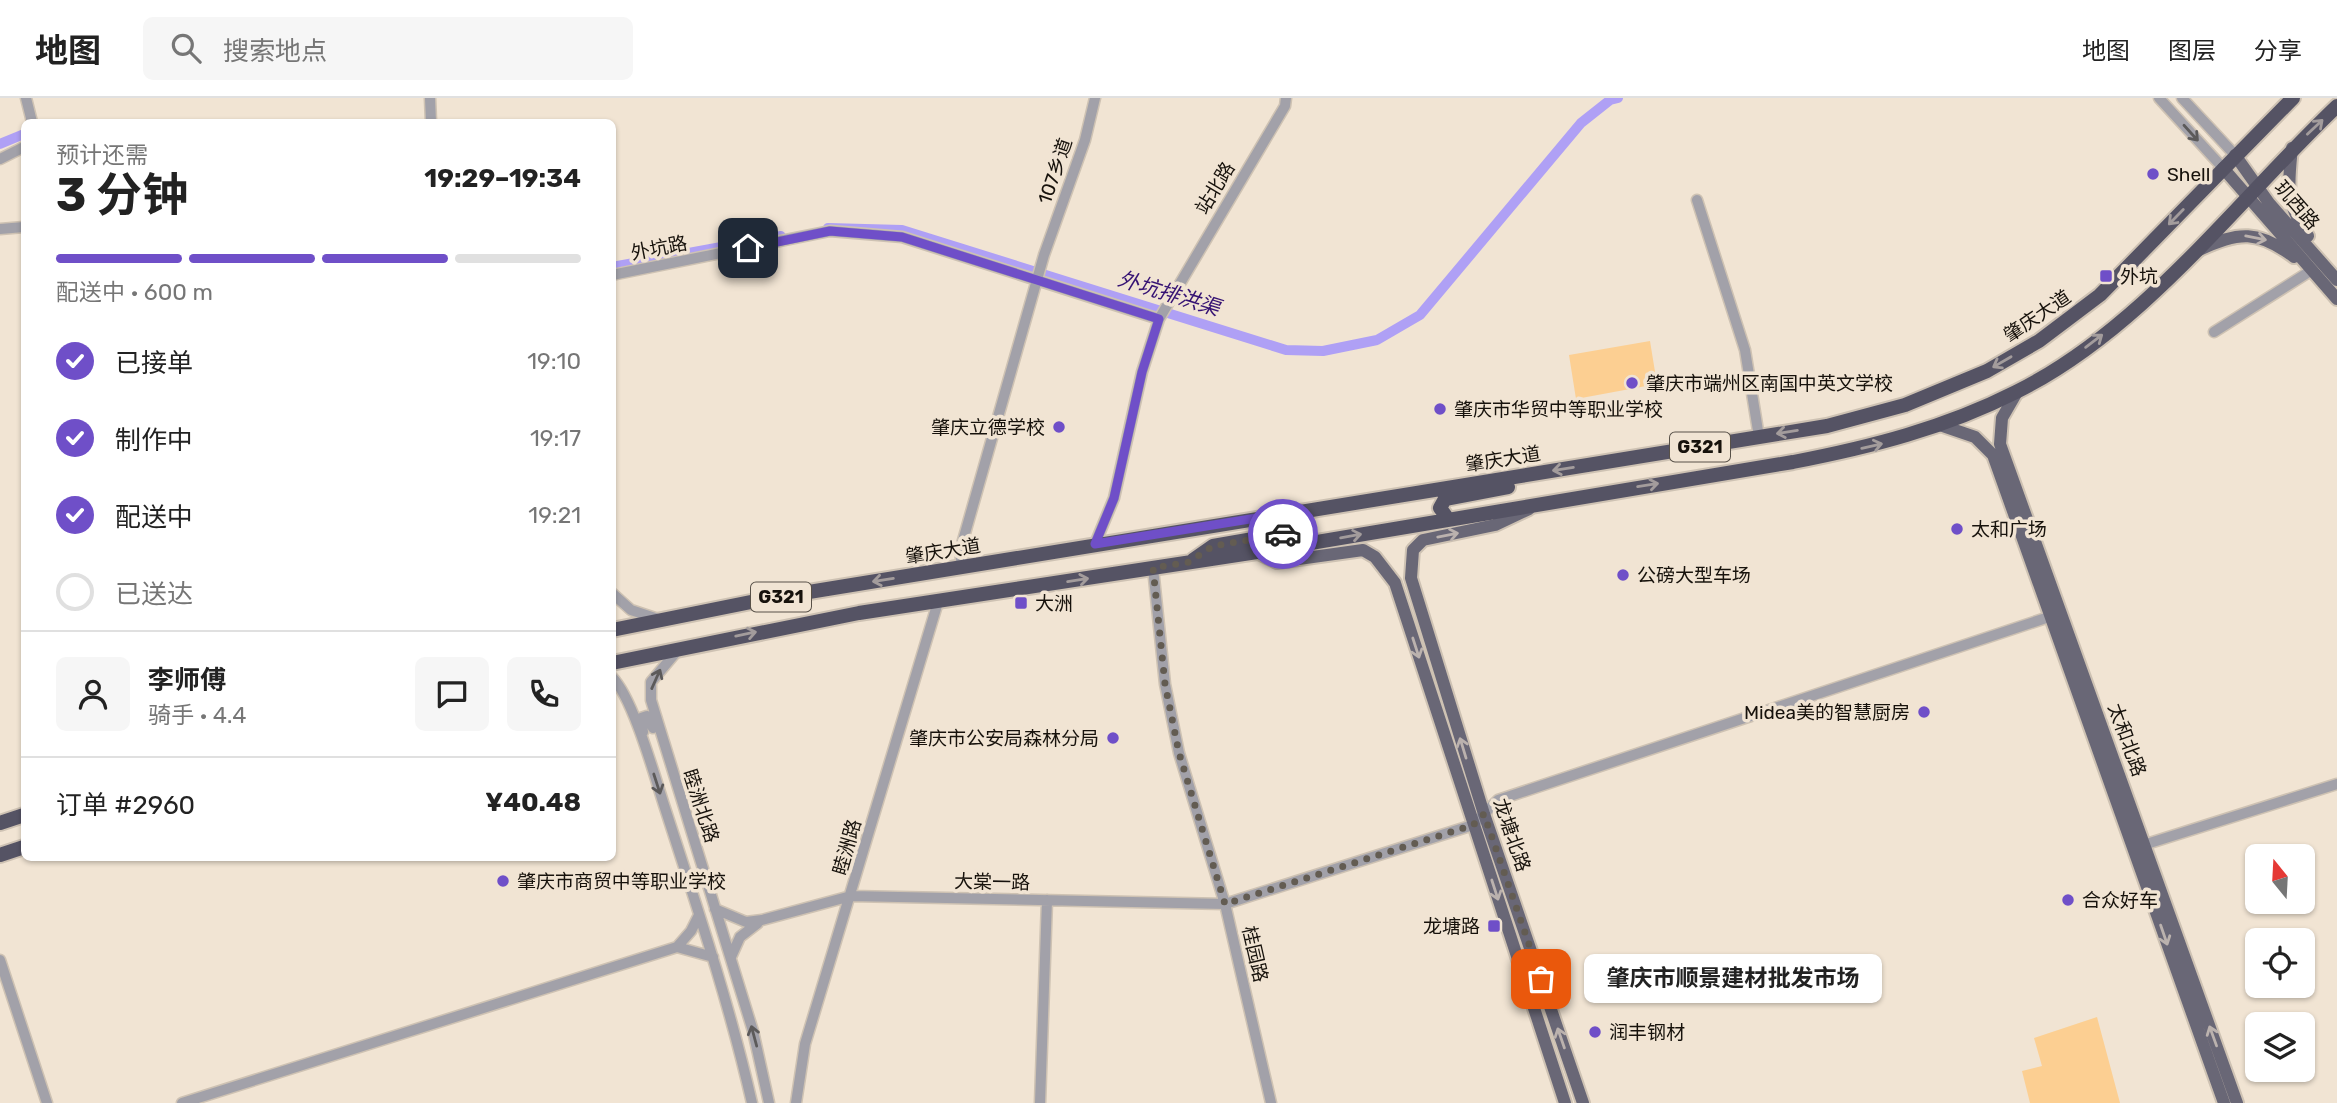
<!DOCTYPE html>
<html lang="zh">
<meta charset="utf-8">
<style>
body{margin:0;font-family:Rubik,"Noto Sans SC",sans-serif;background:#f6f6f6;color:#222;height:100vh;display:flex;flex-direction:column;font-size:26px;white-space:nowrap}
*{box-sizing:border-box;margin:0}
p{font-size:23px;color:#767676}
.icon{flex:none;width:38px;height:38px;fill:none;stroke:currentColor;stroke-width:2;stroke-linecap:round;stroke-linejoin:round}
.map{position:relative;flex:1;overflow:hidden}
.sheet{position:absolute;left:21px;top:21px;width:595px;height:742px;display:flex;flex-direction:column;background:#fff;border-radius:10px;box-shadow:0 2px 5px #0004}
.sheet>*{flex:none}
.needle{width:46px;rotate:342deg}
.tools{position:absolute;left:2245px;top:746px;display:grid;gap:14px}
.tools a{display:grid;place-items:center;width:70px;height:70px;border-radius:10px;background:#fff;box-shadow:0 2px 5px #0004;font-size:35px}
.pin{position:absolute;display:grid;place-items:center;width:60px;height:60px;color:#fff;margin:-30px;border-radius:14px;box-shadow:0 4px 10px #0006}
.courier{position:absolute;display:grid;place-items:center;width:70px;height:70px;margin:-35px;border:5px solid #6f4fc8;border-radius:50%;background:#fff;color:#222;box-shadow:0 2px 9px #0007}
.bubble{position:absolute;height:49px;border-radius:10px;background:#fff;box-shadow:0 2px 5px #0004;font-size:23px;font-weight:700;line-height:49px;text-align:center}
.headline em{font-style:normal;font-weight:700}
.headline div{display:flex;flex-direction:column-reverse}
.headline{display:flex;align-items:center;justify-content:space-between;height:119px;padding:0 35px}
h1{font-size:46px;font-weight:700;line-height:52px}
.bar{display:grid;grid-template-columns:repeat(4,1fr);gap:10px 7px;align-content:center;height:84px;padding:0 35px}
.bar i{height:9px;border-radius:5px;background:#e0e0e0}
.bar .on{background:#6f4fc8}
.bar p{grid-column:span 4}
.line{display:flex;align-items:center;gap:18px;padding:0 35px;border-top:2px solid #e0e0e0}
.line div{flex:1}
.round{display:grid;place-items:center;flex:none;width:74px;height:74px;border-radius:10px;background:#f6f6f6}
ol{padding:0 35px;list-style:none}
li{display:flex;align-items:center;gap:21px;height:77px}
li p{margin-inline-start:auto}
li .icon{padding:7px;border-radius:50%;background:#6f4fc8;color:#fff;stroke-width:4}
li:last-child{color:#767676}
li i{width:38px;height:38px;border:4px solid #e0e0e0;border-radius:50%}
header{display:flex;align-items:center;gap:42px;box-sizing:border-box;height:98px;padding:0 35px;background:#fff;border-bottom:2px solid #e0e0e0}
header strong{font-size:33px}
nav{display:flex;gap:38px;margin-inline-start:auto;font-size:24px}
.search{width:490px;height:63px;background:#f6f6f6;display:flex;align-items:center;gap:18px;box-sizing:border-box;padding:0 24px;border-radius:10px;color:#767676;font-size:26px}
.map>svg:first-child{display:block}
</style>
<header>
<strong>地图</strong>
<div class="search"><svg class="icon" aria-label="search" viewBox="0 0 24 24"><circle cx="10" cy="10" r="6"/><path d="M15 15l6 6"/></svg>搜索地点</div>
<nav><a>地图</a><a>图层</a><a>分享</a></nav>
</header>
<div class="map">
<svg width="2337" height="1005" viewBox="0 0 2337 1005">
<rect width="100%" height="100%" fill="#f1e4d3"/>
<path fill="#fccf92" d="M 1650,243 L 1657,286 L 1576,301 L 1569,257 Z
M 2097,919 L 2120,1005 L 2030,1005 L 2022,973 L 2042,968 L 2034,940 Z"/>
<g fill="none" stroke-linecap="round" stroke-linejoin="round">
<path stroke="#afa0f5" stroke-width="10" d="M 0,46 L 24,36
M 828,130 L 902,132 L 1286,252 L 1323,253 L 1377,242 L 1420,217 L 1581,25 L 1610,2 L 1618,0
M 612,169 L 781,138"/>
<g stroke="#cec2b3" stroke-width="13">
<path id="minor" d="M 26,0 L 32,24
M 430,0 L 431,24
M 2159,0 L 2223,70
M 2182,0 L 2235,57
M 0,61 L 24,49
M 1697,102 L 1745,252 L 1759,339
M 0,131 L 24,129
M 612,177 L 830,133 L 902,139 L 1159,221
M 2214,234 L 2312,172
M 1095,446 L 1114,400 L 1142,274 L 1159,221 L 1285,8 L 1286,0
M 962,469 L 960,453 L 1044,157 L 1085,42 L 1095,0
M 1153,470 L 1165,586 L 1179,655 L 1225,806 L 1271,1005
M 612,495 L 631,512 L 658,521
M 677,553 L 651,584 L 651,602 L 753,933 L 769,1005
M 612,579 C 633,600 654,676 664,707 C 696,806 729,904 752,1005
M 643,634 L 641,620 L 647,618 L 653,630
M 2137,749 L 2337,686
M 715,811 L 746,824 L 762,822 L 851,798 L 1225,806 L 1473,727 L 1498,702 L 2055,517
M 677,849 L 713,859
M 731,859 L 740,839 L 758,825
M 0,862 L 47,1005
M 182,1005 L 677,849 L 691,833 L 699,817
M 796,1005 L 805,946 L 938,504
M 1040,1005 L 1047,802"/>
</g>
<g stroke="#cec2b3" stroke-width="16">
<path id="major" d="M 2292,50 C 2288,89 2285,105 2308,138
M 2235,57 L 2269,105 L 2337,182
M 2223,70 L 2337,201
M 2199,152 C 2239,133 2258,132 2294,159
M 2017,294 L 2002,320 L 2000,346 L 2237,1005
M 1940,327 L 1975,339 L 1993,357 L 2224,1005
M 1529,411 L 1495,427 L 1423,442 L 1413,452 L 1411,480 L 1484,716 L 1583,1005
M 1257,454 L 1277,464 L 1363,452 L 1375,459 L 1395,485 L 1565,1005"/>
</g>
<g stroke="#cec2b3" stroke-width="18">
<path id="highway" d="M 1448,421 L 1440,410 L 1445,401 L 1508,389
M 1193,462 L 1213,448 L 1286,435 L 1295,427 L 1294,414
M 612,532 L 766,501 L 1827,328 L 1905,307 L 1987,273 L 2039,243 L 2100,197 L 2293,0
M 612,565 L 859,515 L 1257,454 L 1793,364 C 1871,349 1945,330 2016,294 C 2143,231 2236,104 2337,8
M 0,725 L 24,717
M 0,757 L 24,749"/>
</g>
<use href="#minor" stroke="#a2a1a9" stroke-width="10"/>
<use href="#major" stroke="#696776" stroke-width="12"/>
<use href="#highway" stroke="#555364" stroke-width="14"/>
</g>
<defs><path id="oneway-shaft" d="M-6 0H5M1.5-3L5.5 0L1.5 3" fill="none" stroke-width="1.6" stroke-linecap="round" stroke-linejoin="round" transform="scale(1.75)"/></defs>
<g stroke="#a39c9c">
<use href="#oneway-shaft" transform="translate(2315 29) rotate(-43)"/>
<use href="#oneway-shaft" transform="translate(2176 119) rotate(134)"/>
<use href="#oneway-shaft" transform="translate(2094 243) rotate(-37)"/>
<use href="#oneway-shaft" transform="translate(2002 264) rotate(150)"/>
<use href="#oneway-shaft" transform="translate(1787 334) rotate(171)"/>
<use href="#oneway-shaft" transform="translate(1872 348) rotate(-13)"/>
<use href="#oneway-shaft" transform="translate(1563 371) rotate(171)"/>
<use href="#oneway-shaft" transform="translate(1648 387) rotate(-9)"/>
<use href="#oneway-shaft" transform="translate(1351 438) rotate(-10)"/>
<use href="#oneway-shaft" transform="translate(883 482) rotate(171)"/>
<use href="#oneway-shaft" transform="translate(1078 482) rotate(-9)"/>
<use href="#oneway-shaft" transform="translate(746 536) rotate(-12)"/>
</g>
<g stroke="#5c5a5a">
<use href="#oneway-shaft" transform="translate(2191 35) rotate(48)"/>
<use href="#oneway-shaft" transform="translate(656 581) rotate(-66)"/>
<use href="#oneway-shaft" transform="translate(657 686) rotate(72)"/>
<use href="#oneway-shaft" transform="translate(754 938) rotate(-105)"/>
</g>
<g stroke="#bbb2ae">
<use href="#oneway-shaft" transform="translate(2256 140) rotate(11)"/>
<use href="#oneway-shaft" transform="translate(1448 437) rotate(-11)"/>
<use href="#oneway-shaft" transform="translate(1416 550) rotate(72)"/>
<use href="#oneway-shaft" transform="translate(1463 650) rotate(-107)"/>
<use href="#oneway-shaft" transform="translate(1495 792) rotate(72)"/>
<use href="#oneway-shaft" transform="translate(2164 837) rotate(71)"/>
<use href="#oneway-shaft" transform="translate(2213 938) rotate(-110)"/>
<use href="#oneway-shaft" transform="translate(1561 940) rotate(-109)"/>
</g>
<g fill="none" stroke-linecap="round" stroke-linejoin="round">
<path stroke="#635c52" stroke-width="7" stroke-dasharray="0 12.6" d="M 1283,436 L 1213,448 L 1189,464 L 1153,470 L 1165,586 L 1179,655 L 1225,806 L 1473,727 L 1484,716 L 1541,881"/>
<path stroke="#6f4fc8" stroke-width="9" d="M 748,150 L 830,133 L 902,139 L 1159,221 L 1142,274 L 1114,400 L 1095,446 L 1294,414 L 1295,427 L 1283,436"/>
</g>
<g fill="#6f4fc8" stroke="#f1e4d3" stroke-width="2.5">
<circle cx="2153" cy="76" r="7"/>
<rect x="2099" y="171" width="14" height="14" rx="3.5"/>
<circle cx="1632" cy="285" r="7"/>
<circle cx="1440" cy="311" r="7"/>
<circle cx="1059" cy="329" r="7"/>
<circle cx="1957" cy="431" r="7"/>
<circle cx="1623" cy="477" r="7"/>
<rect x="1014" y="498" width="14" height="14" rx="3.5"/>
<circle cx="1924" cy="614" r="7"/>
<circle cx="1113" cy="640" r="7"/>
<circle cx="503" cy="783" r="7"/>
<circle cx="2068" cy="802" r="7"/>
<rect x="1487" y="821" width="14" height="14" rx="3.5"/>
<circle cx="1595" cy="934" r="7"/>
</g>
<g text-anchor="middle" dominant-baseline="central" stroke-width="7" stroke-linejoin="round" paint-order="stroke">
<g fill="#f1e4d3" stroke="#585148" stroke-width="2">
<rect x="1670" y="334.5" width="60" height="29" rx="5"/>
<rect x="751" y="484.5" width="60" height="29" rx="5"/>
</g>
<g font-size="18" font-weight="bold" fill="#17120c">
<text x="1700" y="349">G321</text>
<text x="781" y="499">G321</text>
</g>
<g font-size="19" fill="#17120c" stroke="#f1e4d3">
<text transform="translate(1055 73) rotate(-71)">107乡道</text>
<text transform="translate(1215 90) rotate(-59)">站北路</text>
<text transform="translate(2297 107) rotate(49)">玑西路</text>
<text transform="translate(659 150) rotate(-11)">外坑路</text>
<text transform="translate(2037 218) rotate(-34)">肇庆大道</text>
<text transform="translate(1503 361) rotate(-9)">肇庆大道</text>
<text transform="translate(943 453) rotate(-9)">肇庆大道</text>
<text transform="translate(2127 642) rotate(70)">太和北路</text>
<text transform="translate(701 708) rotate(72)">睦洲北路</text>
<text transform="translate(1512 737) rotate(71)">龙塘北路</text>
<text transform="translate(847 749) rotate(-74)">睦洲路</text>
<text transform="translate(992 784) rotate(1)">大棠一路</text>
<text transform="translate(1255 856) rotate(77)">桂园路</text>
</g>
<g font-size="19" fill="#17120c" stroke="#f1e4d3" text-anchor="start">
<text x="2167" y="76">Shell</text>
<text x="2120" y="178">外坑</text>
<text x="1646" y="285">肇庆市端州区南国中英文学校</text>
<text x="1454" y="311">肇庆市华贸中等职业学校</text>
<text x="1045" y="329" text-anchor="end">肇庆立德学校</text>
<text x="1971" y="431">太和广场</text>
<text x="1637" y="477">公磅大型车场</text>
<text x="1035" y="505">大洲</text>
<text x="1910" y="614" text-anchor="end">Midea美的智慧厨房</text>
<text x="1099" y="640" text-anchor="end">肇庆市公安局森林分局</text>
<text x="517" y="783">肇庆市商贸中等职业学校</text>
<text x="2082" y="802">合众好车</text>
<text x="1480" y="828" text-anchor="end">龙塘路</text>
<text x="1609" y="934">润丰钢材</text>
</g>
<g font-size="21" font-style="italic" fill="#351273" stroke="#f1e4d3">
<text transform="translate(1169 195) rotate(17)">外坑排洪渠</text>
</g>
</g>
</svg>
<div class="tools">
<a><svg class="needle" viewBox="-14 -14 28 28"><path d="M0-13l5 13h-10z" fill="#e53935"/><path d="M0 13l5-13h-10z" fill="#767676"/></svg></a>
<a><svg class="icon" aria-label="locate" viewBox="0 0 24 24"><circle cx="12" cy="12" r="6"/><path d="M12 2v4M12 18v4M2 12h4M18 12h4"/></svg></a>
<a><svg class="icon" aria-label="layers" viewBox="0 0 24 24"><path d="M12 4l9 5-9 5-9-5zM3 14l9 5 9-5"/></svg></a>
</div>
<div class="pin" style="left:1541px;top:881px;background:#ea580c"><svg class="icon" aria-label="bag" viewBox="0 0 24 24"><path d="M5 8h14l-1 12H6zM9 8a3 3 0 0 1 6 0"/></svg></div>
<div class="pin" style="left:748px;top:150px;background:#1f2937"><svg class="icon" aria-label="home" viewBox="0 0 24 24"><path d="M3 11l9-7 9 7M6 9v11h12V9"/></svg></div>
<div class="courier" style="left:1283px;top:436px"><svg class="icon" aria-label="car" viewBox="0 0 24 24"><path d="M5 17H2v-5l4-1 3-4h7l3 4 3 1v5h-3M9 17h6M6 11h13"/><circle cx="7" cy="17" r="2"/><circle cx="17" cy="17" r="2"/></svg></div>
<div class="bubble" style="left:1584px;top:856px;width:298px">肇庆市顺景建材批发市场</div>
<section class="sheet">
<div class="headline"><div><h1>3 分钟</h1><p>预计还需</p></div><em>19:29–19:34</em></div>
<div class="bar"><i class="on"></i><i class="on"></i><i class="on"></i><i></i><p>配送中 · 600 m</p></div>
<ol>
<li><svg class="icon" aria-label="check" viewBox="0 0 24 24"><path d="M5 12l5 5 9-10"/></svg>已接单<p>19:10</p></li>
<li><svg class="icon" aria-label="check" viewBox="0 0 24 24"><path d="M5 12l5 5 9-10"/></svg>制作中<p>19:17</p></li>
<li><svg class="icon" aria-label="check" viewBox="0 0 24 24"><path d="M5 12l5 5 9-10"/></svg>配送中<p>19:21</p></li>
<li><i></i>已送达</li>
</ol>
<div class="line" style="height:126px"><a class="round"><svg class="icon" aria-label="person" viewBox="0 0 24 24"><circle cx="12" cy="8" r="4"/><path d="M4 21q1-7 8-7t8 7"/></svg></a><div><b>李师傅</b><p>骑手 · 4.4</p></div><a class="round"><svg class="icon" aria-label="chat" viewBox="0 0 24 24"><path d="M4 5h16v11H9l-5 4z"/></svg></a><a class="round"><svg class="icon" aria-label="phone" viewBox="0 0 24 24"><path d="M5 4h4l2 5-3 2q2 4 5 5l2-3 5 2v4C11 20 4 13 5 4z"/></svg></a></div>
<div class="line" style="height:91px"><div>订单 #2960</div><b>¥40.48</b></div>
</section>
</div>
